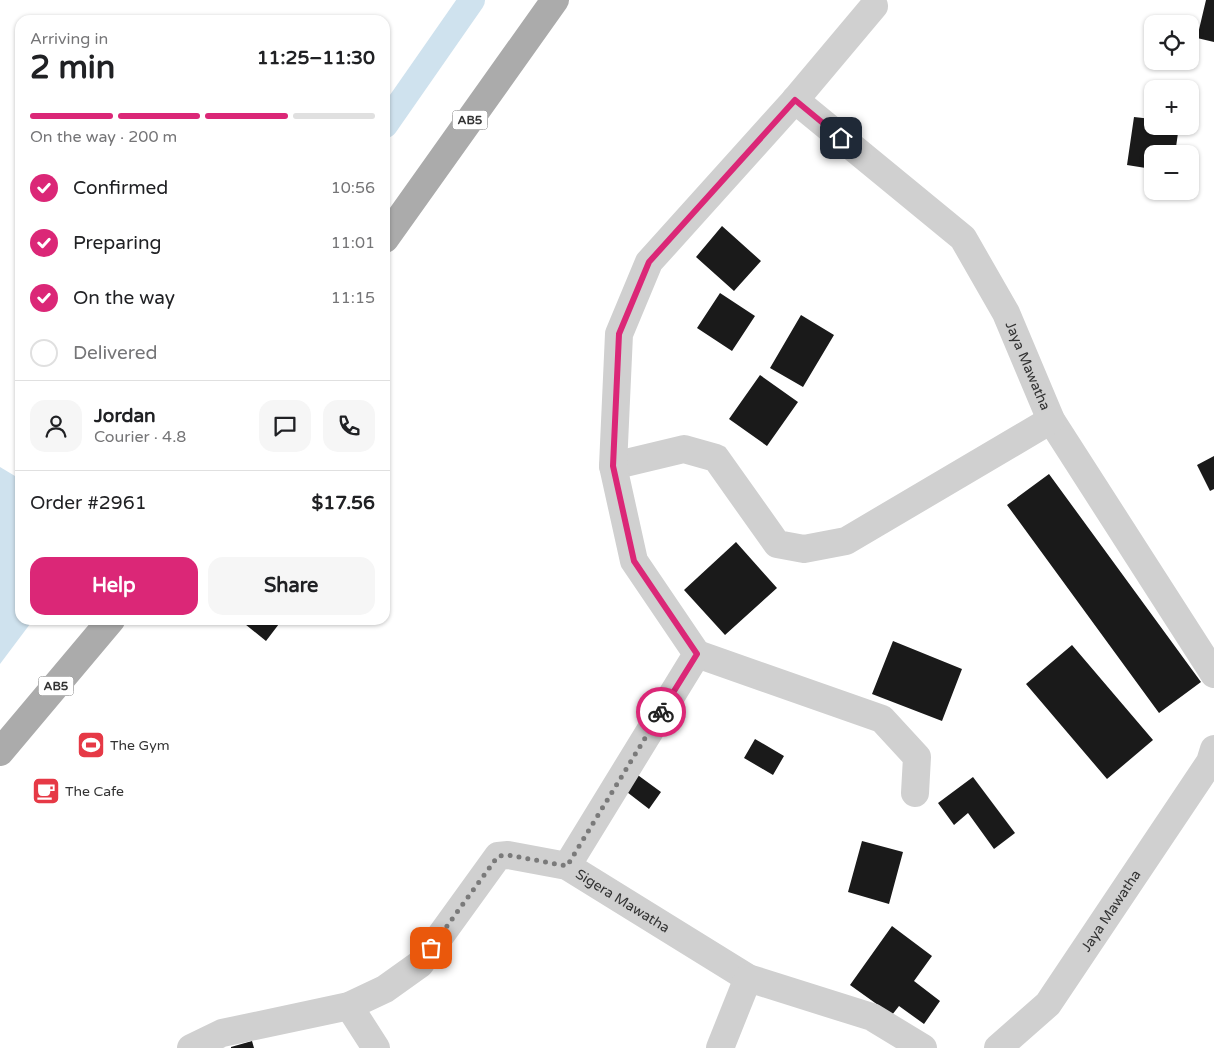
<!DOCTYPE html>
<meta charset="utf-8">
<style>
body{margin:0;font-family:"Varela Round",sans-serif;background:#f6f6f6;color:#202124;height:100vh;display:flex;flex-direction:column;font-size:19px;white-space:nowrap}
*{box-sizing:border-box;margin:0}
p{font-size:16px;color:#757577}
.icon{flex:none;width:28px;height:28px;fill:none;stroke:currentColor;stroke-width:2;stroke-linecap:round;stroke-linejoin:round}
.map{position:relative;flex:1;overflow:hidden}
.details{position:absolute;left:15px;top:15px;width:375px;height:610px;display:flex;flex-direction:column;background:#fff;border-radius:15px;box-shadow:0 1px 4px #0004}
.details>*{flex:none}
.buttons{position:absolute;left:1144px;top:15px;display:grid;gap:10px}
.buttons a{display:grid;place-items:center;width:55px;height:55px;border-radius:10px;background:#fff;box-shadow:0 1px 4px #0004;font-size:25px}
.pin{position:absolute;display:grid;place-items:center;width:42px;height:42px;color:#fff;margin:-21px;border-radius:10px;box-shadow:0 2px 8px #0006}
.courier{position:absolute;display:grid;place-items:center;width:50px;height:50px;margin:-25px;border:4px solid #db2777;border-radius:50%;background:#fff;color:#222;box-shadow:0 1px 6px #0007}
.headline em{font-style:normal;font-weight:800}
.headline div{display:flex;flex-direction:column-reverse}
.headline{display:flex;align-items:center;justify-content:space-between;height:85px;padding:0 15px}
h1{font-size:32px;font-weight:800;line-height:38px}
.bar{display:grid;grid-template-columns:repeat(4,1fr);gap:8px 5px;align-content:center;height:60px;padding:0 15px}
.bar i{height:6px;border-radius:4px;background:#e0e0e0}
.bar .current{background:#db2777}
.bar p{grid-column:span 4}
.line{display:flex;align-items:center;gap:12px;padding:0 15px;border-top:1px solid #e0e0e0}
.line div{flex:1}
.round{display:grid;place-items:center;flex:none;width:52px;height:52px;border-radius:15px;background:#f6f6f6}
ol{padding:0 15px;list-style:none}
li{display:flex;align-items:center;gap:15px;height:55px}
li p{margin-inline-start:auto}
li .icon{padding:5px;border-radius:50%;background:#db2777;color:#fff;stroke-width:4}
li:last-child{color:#757577}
li i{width:28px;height:28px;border:2px solid #e0e0e0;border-radius:50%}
.action{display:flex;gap:10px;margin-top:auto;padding:10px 15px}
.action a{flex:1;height:58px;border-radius:15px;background:#db2777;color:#fff;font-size:20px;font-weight:800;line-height:58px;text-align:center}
.action a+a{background:#f6f6f6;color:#202124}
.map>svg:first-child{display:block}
</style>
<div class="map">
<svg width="1214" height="1048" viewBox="0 0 1214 1048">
<rect width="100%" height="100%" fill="#fff"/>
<path fill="#cfe2ee" d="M 0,467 L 20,479 L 20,620 L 33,620 L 0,664 Z"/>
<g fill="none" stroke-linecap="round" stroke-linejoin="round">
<path stroke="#cfe2ee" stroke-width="26" d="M 385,125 L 472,0"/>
</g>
<path fill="#1a1a1a" d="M 1206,0 L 1214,0 L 1214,42 L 1197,38 Z
M 1134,117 L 1152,119 L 1152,126 L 1179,126 L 1175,154 L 1152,154 L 1152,169 L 1127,165 Z
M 722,226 L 761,261 L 734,291 L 696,257 Z
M 720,293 L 755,316 L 732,351 L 697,328 Z
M 801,315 L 834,335 L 803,387 L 770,368 Z
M 760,375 L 798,402 L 767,446 L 729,419 Z
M 1214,456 L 1214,489 L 1210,491 L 1197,465 Z
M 1049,474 L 1201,682 L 1159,713 L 1007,505 Z
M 736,542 L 777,588 L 725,635 L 684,590 Z
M 240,620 L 282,620 L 266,641 Z
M 893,641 L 962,669 L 942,721 L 872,694 Z
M 1072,645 L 1153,740 L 1107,779 L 1026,684 Z
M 755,739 L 784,756 L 773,775 L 744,758 Z
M 635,773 L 661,792 L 649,809 L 623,789 Z
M 973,777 L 1015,833 L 994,849 L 968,813 L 954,825 L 938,803 Z
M 862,841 L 903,852 L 889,904 L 848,892 Z
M 892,926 L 932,956 L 914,981 L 940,1001 L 924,1024 L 899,1006 L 892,1015 L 850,985 Z
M 252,1041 L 254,1048 L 231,1048 L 231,1047 Z"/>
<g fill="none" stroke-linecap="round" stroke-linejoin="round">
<g stroke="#d0d0d0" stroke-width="28">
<path id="s1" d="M 795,100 L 963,238 L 1006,313 L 1051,420 L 1214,674"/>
<path d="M 613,466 L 684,449 L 716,458 L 777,544 L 804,549 L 846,541 L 1051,420"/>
<path d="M 697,654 L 882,719 L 917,757 L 915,793"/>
<path d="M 567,866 L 697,654 L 634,561 L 613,466 L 619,334 L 649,262 L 795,100 L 874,6"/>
<path d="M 349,1006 L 376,1048"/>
<path id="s2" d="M 191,1048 L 222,1033 L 349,1006 L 385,989 L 420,964 L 498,856 L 508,855 L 567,866 L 748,978 L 872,1017 L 923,1048"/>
<path d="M 720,1048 L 748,978"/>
<path id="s3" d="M 998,1048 L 1048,1004 L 1210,762 L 1214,749"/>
</g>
<path stroke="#ababab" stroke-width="28" d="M 385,239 L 555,0
M 0,752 L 111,620"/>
</g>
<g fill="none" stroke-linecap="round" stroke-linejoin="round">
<path stroke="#7a7a7a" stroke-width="5" stroke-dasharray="0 9" d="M 431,948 L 498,856 L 508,855 L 567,866 L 661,712"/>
<path stroke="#db2777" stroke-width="6" d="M 661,712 L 697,654 L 634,561 L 613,466 L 619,334 L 649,262 L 795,100 L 841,138"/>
</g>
<defs>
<g id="stadium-square" transform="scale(1.4375)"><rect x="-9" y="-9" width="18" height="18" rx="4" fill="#e63946" stroke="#fff"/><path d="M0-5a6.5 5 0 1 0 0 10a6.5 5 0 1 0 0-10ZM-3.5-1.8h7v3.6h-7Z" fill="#fff"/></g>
<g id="cafe-square" transform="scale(1.4375)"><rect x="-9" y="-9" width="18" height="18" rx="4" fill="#e63946" stroke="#fff"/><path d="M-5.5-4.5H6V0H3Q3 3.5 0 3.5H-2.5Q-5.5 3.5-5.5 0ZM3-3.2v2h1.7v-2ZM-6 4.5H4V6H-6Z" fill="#fff"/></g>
</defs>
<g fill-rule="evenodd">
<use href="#stadium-square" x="91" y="745"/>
<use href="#cafe-square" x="46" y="791"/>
</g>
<g text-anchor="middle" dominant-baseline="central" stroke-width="5" stroke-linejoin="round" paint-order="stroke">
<g fill="#fff" stroke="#707070" stroke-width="1">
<rect x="452.5" y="110.5" width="35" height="19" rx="4"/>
<rect x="38.5" y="676.5" width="35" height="19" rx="4"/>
</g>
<g font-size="12" font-weight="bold" fill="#333">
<text x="470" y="120">AB5</text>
<text x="56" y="686">AB5</text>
</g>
<g font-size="14" fill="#333" stroke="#fff">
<text stroke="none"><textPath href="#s1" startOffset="361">Jaya Mawatha</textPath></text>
<text stroke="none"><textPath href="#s2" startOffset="516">Sigera Mawatha</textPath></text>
<text stroke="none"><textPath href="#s3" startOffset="179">Jaya Mawatha</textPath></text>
</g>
<g font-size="14" fill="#333" stroke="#fff" text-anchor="start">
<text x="110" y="745">The Gym</text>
<text x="65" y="791">The Cafe</text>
</g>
</g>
</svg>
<div class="buttons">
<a><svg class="icon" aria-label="locate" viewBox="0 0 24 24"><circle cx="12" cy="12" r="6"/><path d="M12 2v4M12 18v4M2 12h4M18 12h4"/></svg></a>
<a>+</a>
<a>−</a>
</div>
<div class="pin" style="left:431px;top:948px;background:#ea580c"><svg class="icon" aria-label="bag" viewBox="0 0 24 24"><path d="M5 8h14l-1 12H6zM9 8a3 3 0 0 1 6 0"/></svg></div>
<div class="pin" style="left:841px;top:138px;background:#1f2937"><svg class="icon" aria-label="home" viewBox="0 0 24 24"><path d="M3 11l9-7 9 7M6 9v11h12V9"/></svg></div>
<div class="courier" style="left:661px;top:712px"><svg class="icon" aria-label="bike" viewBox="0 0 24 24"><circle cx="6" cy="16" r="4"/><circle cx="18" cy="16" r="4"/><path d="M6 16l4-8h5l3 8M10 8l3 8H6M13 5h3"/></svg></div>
<section class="details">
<div class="headline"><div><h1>2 min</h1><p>Arriving in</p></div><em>11:25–11:30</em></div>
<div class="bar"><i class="current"></i><i class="current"></i><i class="current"></i><i></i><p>On the way · 200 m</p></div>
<ol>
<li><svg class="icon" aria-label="check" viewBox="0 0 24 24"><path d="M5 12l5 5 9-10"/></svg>Confirmed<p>10:56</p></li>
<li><svg class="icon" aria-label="check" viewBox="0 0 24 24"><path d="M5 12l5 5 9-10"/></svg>Preparing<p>11:01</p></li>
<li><svg class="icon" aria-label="check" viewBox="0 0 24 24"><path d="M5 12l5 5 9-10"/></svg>On the way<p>11:15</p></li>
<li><i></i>Delivered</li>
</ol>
<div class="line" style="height:90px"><a class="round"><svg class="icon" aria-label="person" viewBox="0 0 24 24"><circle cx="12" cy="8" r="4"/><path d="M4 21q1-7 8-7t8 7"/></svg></a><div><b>Jordan</b><p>Courier · 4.8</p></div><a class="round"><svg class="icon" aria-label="chat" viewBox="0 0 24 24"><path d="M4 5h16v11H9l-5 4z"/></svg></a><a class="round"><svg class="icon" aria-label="phone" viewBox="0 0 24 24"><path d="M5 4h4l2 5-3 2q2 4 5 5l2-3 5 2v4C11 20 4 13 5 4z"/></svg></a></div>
<div class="line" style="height:65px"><div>Order #2961</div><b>$17.56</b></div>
<div class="action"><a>Help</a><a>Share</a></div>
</section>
</div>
